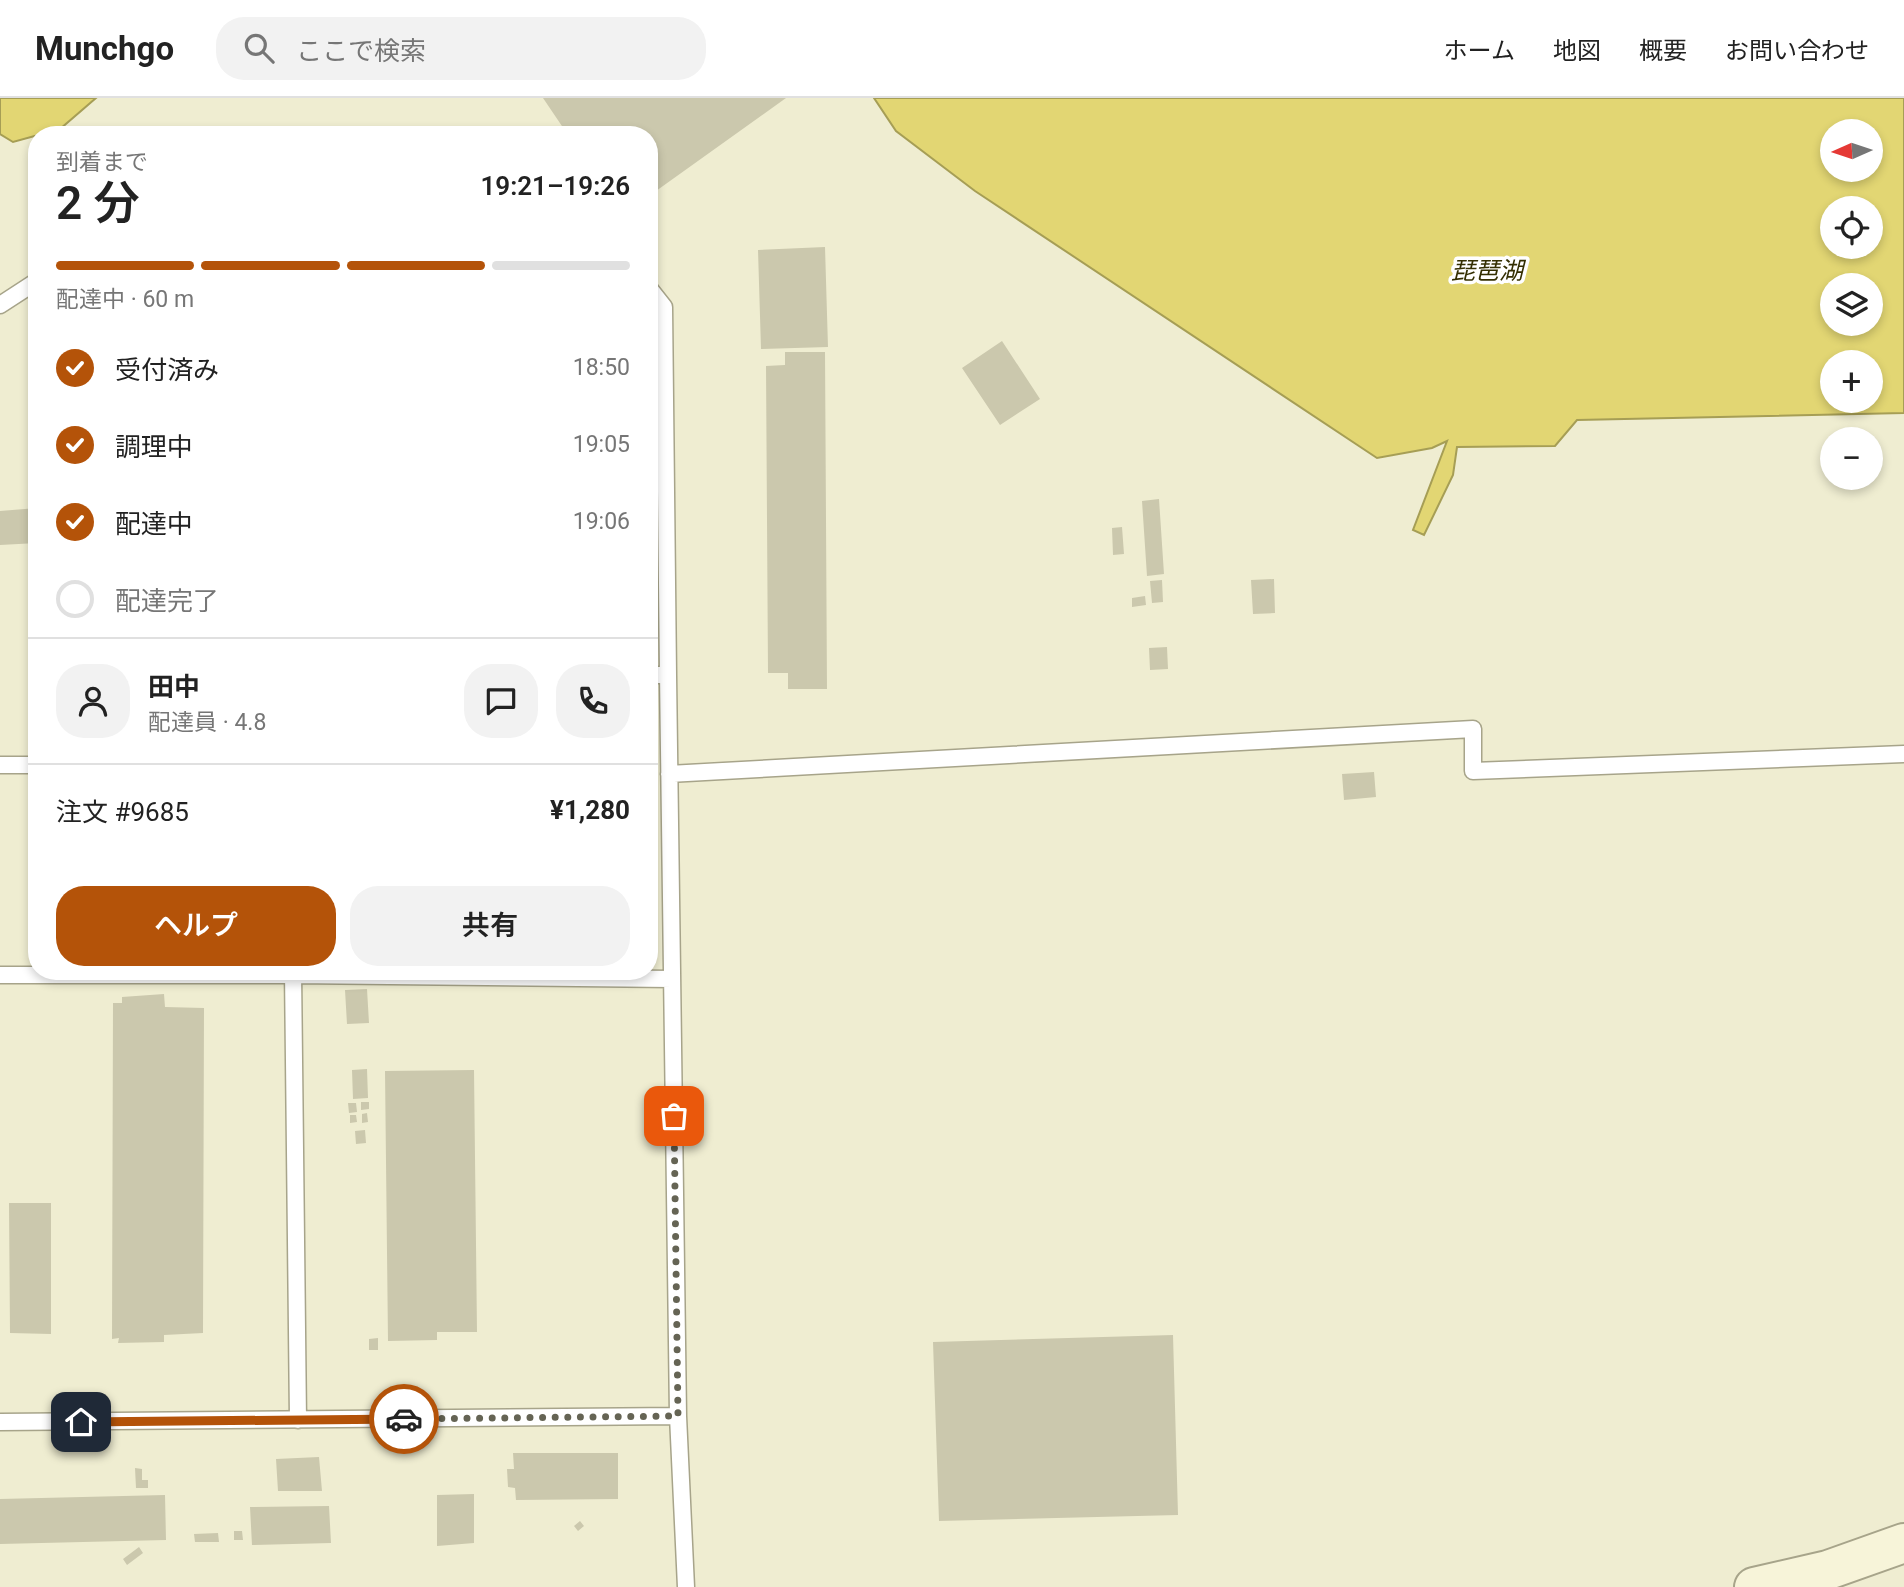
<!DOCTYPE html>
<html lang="ja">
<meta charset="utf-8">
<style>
body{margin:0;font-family:Roboto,"Noto Sans JP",sans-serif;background:#f2f2f2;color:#222;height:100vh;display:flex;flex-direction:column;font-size:26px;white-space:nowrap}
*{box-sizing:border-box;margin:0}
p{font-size:23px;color:#767676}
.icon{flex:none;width:38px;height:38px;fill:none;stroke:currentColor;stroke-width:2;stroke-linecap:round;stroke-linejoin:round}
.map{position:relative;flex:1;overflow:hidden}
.side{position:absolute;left:28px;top:28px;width:630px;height:854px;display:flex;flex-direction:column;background:#fff;border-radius:28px;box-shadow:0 4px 10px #0003}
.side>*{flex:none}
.needle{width:46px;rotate:267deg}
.tools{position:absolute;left:1820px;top:21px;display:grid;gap:14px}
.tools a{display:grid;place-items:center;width:63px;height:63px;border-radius:50%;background:#fff;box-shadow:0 4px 10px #0003;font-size:35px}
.pin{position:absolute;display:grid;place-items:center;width:60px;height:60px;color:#fff;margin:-30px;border-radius:14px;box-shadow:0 4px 10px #0006}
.courier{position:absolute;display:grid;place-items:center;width:70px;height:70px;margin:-35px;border:5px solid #b45309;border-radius:50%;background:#fff;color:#222;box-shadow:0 2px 9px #0007}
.overview em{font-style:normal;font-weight:600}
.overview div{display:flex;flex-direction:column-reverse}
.overview{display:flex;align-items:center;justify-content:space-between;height:119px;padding:0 28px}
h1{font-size:46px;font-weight:600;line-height:52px}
.bar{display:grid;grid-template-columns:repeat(4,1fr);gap:10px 7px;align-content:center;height:84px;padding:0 28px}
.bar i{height:9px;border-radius:5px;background:#e0e0e0}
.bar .selected{background:#b45309}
.bar p{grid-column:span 4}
.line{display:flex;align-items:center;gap:18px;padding:0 28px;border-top:2px solid #e0e0e0}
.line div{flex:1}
.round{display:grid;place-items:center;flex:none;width:74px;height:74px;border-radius:28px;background:#f2f2f2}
ol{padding:0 28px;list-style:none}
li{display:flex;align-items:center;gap:21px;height:77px}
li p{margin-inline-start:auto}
li .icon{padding:7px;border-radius:50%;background:#b45309;color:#fff;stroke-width:4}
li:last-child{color:#767676}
li i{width:38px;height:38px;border:4px solid #e0e0e0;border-radius:50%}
.cta{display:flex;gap:14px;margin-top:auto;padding:14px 28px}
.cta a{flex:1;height:80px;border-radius:28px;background:#b45309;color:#fff;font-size:28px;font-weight:600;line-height:80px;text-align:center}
.cta a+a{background:#f2f2f2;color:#222}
header{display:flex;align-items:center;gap:42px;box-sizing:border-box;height:98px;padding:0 35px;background:#fff;border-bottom:2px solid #e0e0e0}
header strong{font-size:33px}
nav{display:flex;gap:38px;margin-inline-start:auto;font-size:24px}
.search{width:490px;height:63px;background:#f2f2f2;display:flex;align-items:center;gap:18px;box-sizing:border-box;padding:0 24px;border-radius:28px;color:#767676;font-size:26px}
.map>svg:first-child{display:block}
</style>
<header>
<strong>Munchgo</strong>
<div class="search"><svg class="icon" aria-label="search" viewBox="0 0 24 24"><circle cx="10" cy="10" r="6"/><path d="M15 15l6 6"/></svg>ここで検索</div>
<nav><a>ホーム</a><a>地図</a><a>概要</a><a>お問い合わせ</a></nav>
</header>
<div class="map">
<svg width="1904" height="1489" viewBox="0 0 1904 1489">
<rect width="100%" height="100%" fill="#efedd1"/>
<path fill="#e2d673" stroke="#a69e55" stroke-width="2" fill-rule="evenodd" d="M 0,0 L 96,0 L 60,31 L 13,44 L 0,36 Z
M 874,0 L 1904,0 L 1904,315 L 1577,322 L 1555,348 L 1457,349 L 1453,377 L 1424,437 L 1413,432 L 1447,343 L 1432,350 L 1377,360 L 975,93 L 896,33 ZM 1832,33 L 1871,33 L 1871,72 L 1832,72 ZM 1832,110 L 1871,110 L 1871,149 L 1832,149 ZM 1832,187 L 1871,187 L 1871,226 L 1832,226 ZM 1832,264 L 1871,264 L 1871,303 L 1832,303 Z"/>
<path fill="#cbc8ad" d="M 543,0 L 786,0 L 649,98 L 649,37 L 568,37 Z
M 825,149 L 828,249 L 761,251 L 758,152 Z
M 1002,243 L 1040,301 L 1000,327 L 962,270 Z
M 785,254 L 825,254 L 827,591 L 788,591 L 788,575 L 768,575 L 766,268 L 785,267 Z
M 1159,401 L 1164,476 L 1147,478 L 1142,403 Z
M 37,410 L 37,445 L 0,447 L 0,413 Z
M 1122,429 L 1124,456 L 1113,457 L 1112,430 Z
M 1274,481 L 1275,515 L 1253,516 L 1251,482 Z
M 1162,482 L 1163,504 L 1152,505 L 1150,483 Z
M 1145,498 L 1146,507 L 1132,509 L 1132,500 Z
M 1167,549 L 1168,571 L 1150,572 L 1149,550 Z
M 1374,674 L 1376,699 L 1344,702 L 1342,676 Z
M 367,891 L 369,925 L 347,926 L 345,892 Z
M 164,896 L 165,909 L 204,910 L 203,1235 L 164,1237 L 164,1244 L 118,1245 L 119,1240 L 112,1241 L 113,905 L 122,905 L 122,899 Z
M 367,971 L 368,1000 L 353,1001 L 352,972 Z
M 474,972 L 477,1234 L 437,1234 L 437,1242 L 388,1243 L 385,973 Z
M 361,1004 L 369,1004 L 369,1011 L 361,1012 Z
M 348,1005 L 356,1005 L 357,1014 L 349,1015 Z
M 367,1015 L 368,1024 L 362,1025 L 362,1016 Z
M 350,1017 L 356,1017 L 357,1024 L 350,1025 Z
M 365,1032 L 366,1045 L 356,1046 L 355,1033 Z
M 9,1105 L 51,1105 L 51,1236 L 10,1235 Z
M 1173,1237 L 1178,1417 L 939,1423 L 933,1244 Z
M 378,1240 L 378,1252 L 369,1252 L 369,1241 Z
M 513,1355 L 618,1355 L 618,1401 L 516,1402 L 515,1390 L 508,1389 L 507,1371 L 514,1371 Z
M 319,1359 L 322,1393 L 278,1393 L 276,1361 Z
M 135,1370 L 142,1371 L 142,1382 L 148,1382 L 148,1390 L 136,1390 Z
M 474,1396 L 474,1445 L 437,1448 L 437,1397 Z
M 165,1397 L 166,1442 L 0,1446 L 0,1401 Z
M 329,1408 L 331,1445 L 252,1447 L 250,1409 Z
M 580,1423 L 584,1428 L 578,1433 L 574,1428 Z
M 234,1433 L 242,1433 L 243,1442 L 234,1442 Z
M 218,1435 L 219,1444 L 195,1444 L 194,1436 Z
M 139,1449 L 143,1455 L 127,1467 L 123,1461 Z"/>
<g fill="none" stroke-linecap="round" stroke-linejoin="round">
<g stroke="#a7a48a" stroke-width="19">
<path id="service" d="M 649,190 L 664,209 L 668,577
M 0,207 L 37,183
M 649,577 L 668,577 L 678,1318 L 686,1489
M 0,667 L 37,667
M 669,676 L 1473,631 L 1473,673 L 1904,656
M 293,873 L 298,1322
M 0,877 L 293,877 L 672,881
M 0,1324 L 678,1318"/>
</g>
<g stroke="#a7a48a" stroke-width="42">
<path id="secondary" d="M 1754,1489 L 1828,1472 L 1904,1445"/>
</g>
<use href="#service" stroke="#fff" stroke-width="16"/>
<use href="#secondary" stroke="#f7f4d9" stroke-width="38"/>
</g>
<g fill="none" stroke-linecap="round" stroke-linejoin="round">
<path stroke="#656454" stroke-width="7" stroke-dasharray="0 12.6" d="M 404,1321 L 678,1318 L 674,1018"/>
<path stroke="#b45309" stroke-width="9" d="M 81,1324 L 404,1321"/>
</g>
<g text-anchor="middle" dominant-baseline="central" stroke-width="7" stroke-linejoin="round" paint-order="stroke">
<g font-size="24" font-style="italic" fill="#342f02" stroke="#fff">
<text x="1487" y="173">琵琶湖</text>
</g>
</g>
</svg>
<div class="tools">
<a><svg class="needle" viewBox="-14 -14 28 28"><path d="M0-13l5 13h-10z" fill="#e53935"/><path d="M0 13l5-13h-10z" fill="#767676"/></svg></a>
<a><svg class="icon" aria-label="locate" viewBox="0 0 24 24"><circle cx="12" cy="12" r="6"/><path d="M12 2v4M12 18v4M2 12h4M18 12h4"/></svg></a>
<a><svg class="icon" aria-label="layers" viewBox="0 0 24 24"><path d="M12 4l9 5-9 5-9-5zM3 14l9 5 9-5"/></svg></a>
<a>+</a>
<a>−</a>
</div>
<div class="pin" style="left:674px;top:1018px;background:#ea580c"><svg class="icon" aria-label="bag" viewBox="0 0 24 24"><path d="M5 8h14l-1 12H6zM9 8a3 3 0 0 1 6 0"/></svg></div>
<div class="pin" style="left:81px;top:1324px;background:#1f2937"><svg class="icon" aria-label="home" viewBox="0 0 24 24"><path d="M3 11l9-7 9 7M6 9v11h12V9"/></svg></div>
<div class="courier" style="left:404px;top:1321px"><svg class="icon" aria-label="car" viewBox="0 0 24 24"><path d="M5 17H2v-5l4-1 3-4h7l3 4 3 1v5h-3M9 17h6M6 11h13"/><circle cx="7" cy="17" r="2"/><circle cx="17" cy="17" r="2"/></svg></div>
<section class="side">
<div class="overview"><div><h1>2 分</h1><p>到着まで</p></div><em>19:21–19:26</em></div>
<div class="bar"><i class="selected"></i><i class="selected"></i><i class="selected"></i><i></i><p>配達中 · 60 m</p></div>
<ol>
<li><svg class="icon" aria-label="check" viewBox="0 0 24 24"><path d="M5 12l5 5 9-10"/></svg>受付済み<p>18:50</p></li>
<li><svg class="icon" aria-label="check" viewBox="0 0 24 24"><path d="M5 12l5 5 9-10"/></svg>調理中<p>19:05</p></li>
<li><svg class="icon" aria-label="check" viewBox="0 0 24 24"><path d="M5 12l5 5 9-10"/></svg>配達中<p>19:06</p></li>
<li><i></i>配達完了</li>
</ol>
<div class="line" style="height:126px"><a class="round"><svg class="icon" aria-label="person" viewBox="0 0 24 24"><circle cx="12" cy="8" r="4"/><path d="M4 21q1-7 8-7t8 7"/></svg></a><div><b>田中</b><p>配達員 · 4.8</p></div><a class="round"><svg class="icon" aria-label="chat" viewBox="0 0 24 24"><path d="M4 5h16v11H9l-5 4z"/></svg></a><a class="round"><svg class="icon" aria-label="phone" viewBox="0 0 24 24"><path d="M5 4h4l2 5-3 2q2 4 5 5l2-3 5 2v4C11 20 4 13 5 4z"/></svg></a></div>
<div class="line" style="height:91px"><div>注文 #9685</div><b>¥1,280</b></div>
<div class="cta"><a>ヘルプ</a><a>共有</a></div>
</section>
</div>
